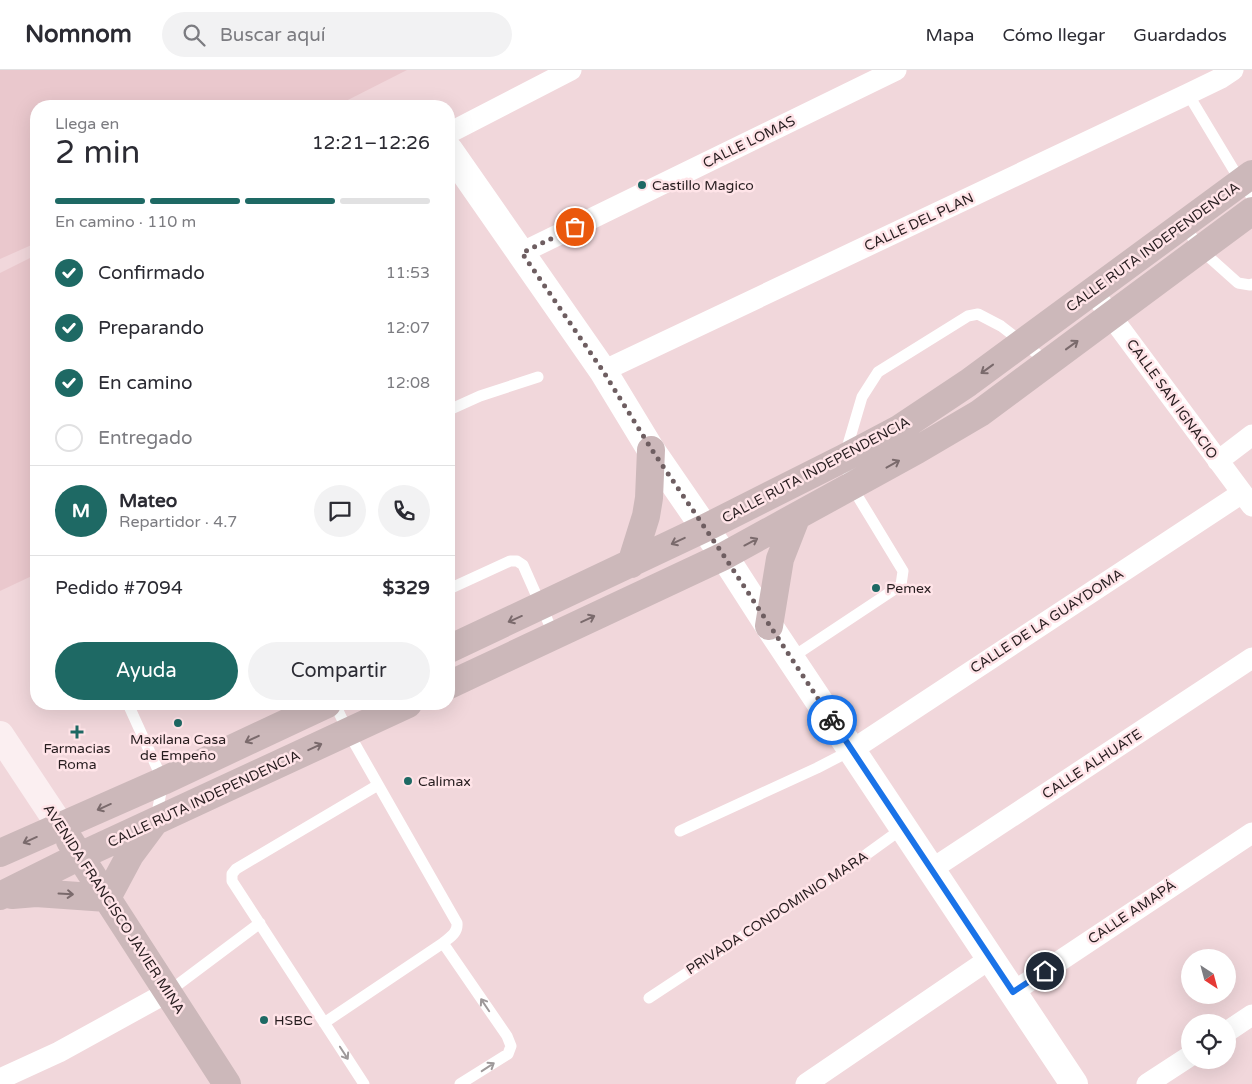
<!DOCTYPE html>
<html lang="es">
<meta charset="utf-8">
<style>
body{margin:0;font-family:"Varela Round",sans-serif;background:#f2f2f3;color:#2b2b33;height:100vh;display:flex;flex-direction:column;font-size:19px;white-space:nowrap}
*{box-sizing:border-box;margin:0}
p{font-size:16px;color:#7c7c81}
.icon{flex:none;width:28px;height:28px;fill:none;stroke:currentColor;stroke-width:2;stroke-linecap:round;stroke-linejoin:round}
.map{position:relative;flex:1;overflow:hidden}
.side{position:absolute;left:30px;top:30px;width:425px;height:610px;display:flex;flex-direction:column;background:#fff;border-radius:20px;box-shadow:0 5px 20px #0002}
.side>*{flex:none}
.needle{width:32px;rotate:144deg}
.tools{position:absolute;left:1181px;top:879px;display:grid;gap:10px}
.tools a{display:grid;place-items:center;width:55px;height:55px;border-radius:50%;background:#fff;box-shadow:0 5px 20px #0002;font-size:25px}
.pin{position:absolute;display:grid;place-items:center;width:42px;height:42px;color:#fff;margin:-21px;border:2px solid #fff;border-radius:50%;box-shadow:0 1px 5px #0007}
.courier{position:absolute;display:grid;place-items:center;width:50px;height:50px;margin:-25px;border:4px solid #1a73e8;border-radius:50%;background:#fff;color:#222;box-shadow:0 1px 6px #0007}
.summary em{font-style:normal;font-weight:600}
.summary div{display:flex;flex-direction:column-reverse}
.summary{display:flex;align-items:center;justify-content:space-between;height:85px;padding:0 25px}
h1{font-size:32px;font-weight:600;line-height:38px}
.bar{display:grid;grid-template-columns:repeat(4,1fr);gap:8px 5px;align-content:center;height:60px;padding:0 25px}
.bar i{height:6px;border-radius:4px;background:#e1e1e2}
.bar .on{background:#1e6964}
.bar p{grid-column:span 4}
.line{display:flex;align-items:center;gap:12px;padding:0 25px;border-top:1px solid #e1e1e2}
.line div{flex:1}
.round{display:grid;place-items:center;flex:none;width:52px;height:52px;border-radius:26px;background:#f2f2f3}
ol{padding:0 25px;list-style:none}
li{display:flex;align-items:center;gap:15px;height:55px}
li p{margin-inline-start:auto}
li .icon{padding:5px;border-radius:50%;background:#1e6964;color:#fff;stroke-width:4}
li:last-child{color:#7c7c81}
li i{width:28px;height:28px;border:2px solid #e1e1e2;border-radius:50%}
.cta{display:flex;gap:10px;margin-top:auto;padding:10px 25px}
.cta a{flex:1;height:58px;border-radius:30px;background:#1e6964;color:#fff;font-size:20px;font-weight:600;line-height:58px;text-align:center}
.cta a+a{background:#f2f2f3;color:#2b2b33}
header{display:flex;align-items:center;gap:30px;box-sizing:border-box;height:70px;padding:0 25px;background:#fff;border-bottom:1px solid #e1e1e2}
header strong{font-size:24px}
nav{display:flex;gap:28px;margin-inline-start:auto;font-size:18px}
.search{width:350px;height:45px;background:#f2f2f3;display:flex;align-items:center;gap:12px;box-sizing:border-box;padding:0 18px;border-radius:28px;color:#7c7c81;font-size:19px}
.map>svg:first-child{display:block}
</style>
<header>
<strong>Nomnom</strong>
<div class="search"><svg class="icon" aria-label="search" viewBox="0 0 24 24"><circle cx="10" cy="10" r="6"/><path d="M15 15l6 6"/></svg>Buscar aquí</div>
<nav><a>Mapa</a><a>Cómo llegar</a><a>Guardados</a></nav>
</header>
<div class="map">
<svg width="1252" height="1014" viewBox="0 0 1252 1014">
<rect width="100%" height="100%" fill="#f1d7db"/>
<path fill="#eac8cd" d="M 0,0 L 407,0 L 336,36 L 36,36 L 36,173 L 0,189 Z
M 36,185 L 36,504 L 0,521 L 0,203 Z"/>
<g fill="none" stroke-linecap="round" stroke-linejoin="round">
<path stroke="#fff" stroke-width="11" d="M 1188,24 L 1241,112 L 1252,127
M 1184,155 L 1201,180 L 1238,213 L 1250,215 L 1252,214
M 449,340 L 480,326 L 538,307
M 449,519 L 510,491 L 517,491 L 523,495 L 554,565
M 791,588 L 901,515 L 903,501 L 852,417 L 844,388 L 862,327 L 878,302 L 968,246 L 978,244 L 1001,256 L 1049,293
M 128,634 L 163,711 L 156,749
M 680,761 L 817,698 L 852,680
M 443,873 L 507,966 L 511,976 L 508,984 L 460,1014
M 168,922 L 260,853
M 649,928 L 867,784 L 903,758
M 324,953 L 443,873 C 450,867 458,863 457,853 L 348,662 L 335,634
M 364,1014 L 232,811 L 232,804 L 236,799 L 378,715"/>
<path stroke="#fff" stroke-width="21" d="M 449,63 L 571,0
M 521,183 L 896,0
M 1093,222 L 1252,436
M 603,301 L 1188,24 L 1221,8 L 1233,0
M 1218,391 L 1252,365
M 852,680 L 1242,423
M 932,799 L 1252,588
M 1013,922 L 1252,763
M 1228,961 L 1252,945
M 0,1009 L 59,982 L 168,922
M 806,1014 L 991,888
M 1147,1014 L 1190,986"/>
<path stroke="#fff" stroke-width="28" d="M 449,80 L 603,301 L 651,380 L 724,486 L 769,556 L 1074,1014"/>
<path stroke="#fbeff1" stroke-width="28" d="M 0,665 L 61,757"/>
<path stroke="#ccb8ba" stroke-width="28" d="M 631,494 L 646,446 L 649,428 L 651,380
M 769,556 L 780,489 L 796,448
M 449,579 L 705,458 L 844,388 L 899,359 L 968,313 L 1252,104
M 449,615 L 724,486 L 917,380 L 980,343 L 1252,141
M 70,771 L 227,1014
M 0,783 L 163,711 L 327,634
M 12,825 L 36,823 L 107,828 L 130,785 L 153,754
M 0,826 L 80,786 L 408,634"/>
</g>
<defs><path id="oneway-shaft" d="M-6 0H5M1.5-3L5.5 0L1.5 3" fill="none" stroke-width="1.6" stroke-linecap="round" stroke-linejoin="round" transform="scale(1.25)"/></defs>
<g stroke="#7a6a6c">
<use href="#oneway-shaft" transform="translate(1072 275) rotate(-36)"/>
<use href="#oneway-shaft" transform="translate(987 299) rotate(144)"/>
<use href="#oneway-shaft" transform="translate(893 394) rotate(-29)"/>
<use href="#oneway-shaft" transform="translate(678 471) rotate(155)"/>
<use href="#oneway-shaft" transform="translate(751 472) rotate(-28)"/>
<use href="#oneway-shaft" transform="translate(515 549) rotate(156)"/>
<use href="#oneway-shaft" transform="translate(588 549) rotate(-25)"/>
<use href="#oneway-shaft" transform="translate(252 669) rotate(155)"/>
<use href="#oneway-shaft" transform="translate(315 677) rotate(-25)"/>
<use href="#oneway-shaft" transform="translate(104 737) rotate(156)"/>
<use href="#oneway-shaft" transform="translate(30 770) rotate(156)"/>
<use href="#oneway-shaft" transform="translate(66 824) rotate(3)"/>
</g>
<g stroke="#9e999a">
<use href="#oneway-shaft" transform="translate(485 935) rotate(-124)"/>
<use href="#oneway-shaft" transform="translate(344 983) rotate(57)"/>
<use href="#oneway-shaft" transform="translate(488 997) rotate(-33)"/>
</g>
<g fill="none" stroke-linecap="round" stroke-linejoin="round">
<path stroke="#6e5e61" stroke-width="5" stroke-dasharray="0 9" d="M 575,157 L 522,183 L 603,301 L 652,380 L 724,486 L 832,650"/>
<path stroke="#1a73e8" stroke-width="6" d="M 832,650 L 1013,922 L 1045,901"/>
</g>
<g fill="#1e6964" stroke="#ffe4e8" stroke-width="2">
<circle cx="642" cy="115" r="5"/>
<circle cx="876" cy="518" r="5"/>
<circle cx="178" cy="653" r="5"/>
<path d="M74.5 654.5h5v5h5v5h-5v5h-5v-5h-5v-5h5z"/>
<circle cx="408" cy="711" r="5"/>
<circle cx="264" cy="950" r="5"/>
</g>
<g text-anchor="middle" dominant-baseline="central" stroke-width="5" stroke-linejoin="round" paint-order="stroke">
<g font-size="14" fill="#271d1f" stroke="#ffe4e8">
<text transform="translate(749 72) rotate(-26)">CALLE LOMAS</text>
<text transform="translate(919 152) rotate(-25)">CALLE DEL PLAN</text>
<text transform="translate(1153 177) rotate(-36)">CALLE RUTA INDEPENDENCIA</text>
<text transform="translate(1172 329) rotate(54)">CALLE SAN IGNACIO</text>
<text transform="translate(816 400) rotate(-28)">CALLE RUTA INDEPENDENCIA</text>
<text transform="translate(1047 551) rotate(-33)">CALLE DE LA GUAYDOMA</text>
<text transform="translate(1092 694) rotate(-33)">CALLE ALHUATE</text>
<text transform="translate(204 729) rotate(-25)">CALLE RUTA INDEPENDENCIA</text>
<text transform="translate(114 839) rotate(57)">AVENIDA FRANCISCO JAVIER MINA</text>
<text transform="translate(1132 842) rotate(-34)">CALLE AMAPÁ</text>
<text transform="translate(777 843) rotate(-33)">PRIVADA CONDOMINIO MARA</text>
</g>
<g font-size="14" fill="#271d1f" stroke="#ffe4e8" text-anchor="start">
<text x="652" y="115">Castillo Magico</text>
<text x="886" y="518">Pemex</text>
<text x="178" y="669" text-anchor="middle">Maxilana Casa<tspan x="178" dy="16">de Empeño</tspan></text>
<text x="77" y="678" text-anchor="middle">Farmacias<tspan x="77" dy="16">Roma</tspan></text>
<text x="418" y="711">Calimax</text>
<text x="274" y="950">HSBC</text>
</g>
</g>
</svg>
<div class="tools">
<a><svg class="needle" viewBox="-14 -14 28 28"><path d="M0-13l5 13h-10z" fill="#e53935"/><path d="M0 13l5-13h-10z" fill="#7c7c81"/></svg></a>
<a><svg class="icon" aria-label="locate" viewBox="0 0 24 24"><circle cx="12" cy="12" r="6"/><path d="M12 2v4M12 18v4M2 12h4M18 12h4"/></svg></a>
</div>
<div class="pin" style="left:575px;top:157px;background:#ea580c"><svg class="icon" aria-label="bag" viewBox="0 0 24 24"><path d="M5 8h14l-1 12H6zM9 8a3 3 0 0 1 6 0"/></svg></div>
<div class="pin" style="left:1045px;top:901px;background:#1f2937"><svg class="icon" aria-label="home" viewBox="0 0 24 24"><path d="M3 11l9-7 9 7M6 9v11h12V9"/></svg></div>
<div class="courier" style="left:832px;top:650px"><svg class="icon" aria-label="bike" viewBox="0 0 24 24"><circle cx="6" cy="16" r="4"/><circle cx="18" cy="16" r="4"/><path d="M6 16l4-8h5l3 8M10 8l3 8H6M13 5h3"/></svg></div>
<section class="side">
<div class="summary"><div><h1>2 min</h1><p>Llega en</p></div><em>12:21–12:26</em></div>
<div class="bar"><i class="on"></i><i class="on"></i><i class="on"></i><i></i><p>En camino · 110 m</p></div>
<ol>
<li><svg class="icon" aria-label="check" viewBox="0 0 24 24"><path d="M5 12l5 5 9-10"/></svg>Confirmado<p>11:53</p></li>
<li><svg class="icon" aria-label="check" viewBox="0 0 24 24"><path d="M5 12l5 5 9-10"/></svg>Preparando<p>12:07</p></li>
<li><svg class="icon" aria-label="check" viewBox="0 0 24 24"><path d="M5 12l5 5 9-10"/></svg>En camino<p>12:08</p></li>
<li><i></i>Entregado</li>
</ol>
<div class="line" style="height:90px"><b class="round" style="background:#1e6964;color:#fff">M</b><div><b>Mateo</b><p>Repartidor · 4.7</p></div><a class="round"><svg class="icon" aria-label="chat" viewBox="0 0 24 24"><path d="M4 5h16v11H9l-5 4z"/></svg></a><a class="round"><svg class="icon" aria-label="phone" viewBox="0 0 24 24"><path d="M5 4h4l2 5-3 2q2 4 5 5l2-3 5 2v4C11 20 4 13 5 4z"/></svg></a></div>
<div class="line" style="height:65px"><div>Pedido #7094</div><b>$329</b></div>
<div class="cta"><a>Ayuda</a><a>Compartir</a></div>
</section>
</div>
